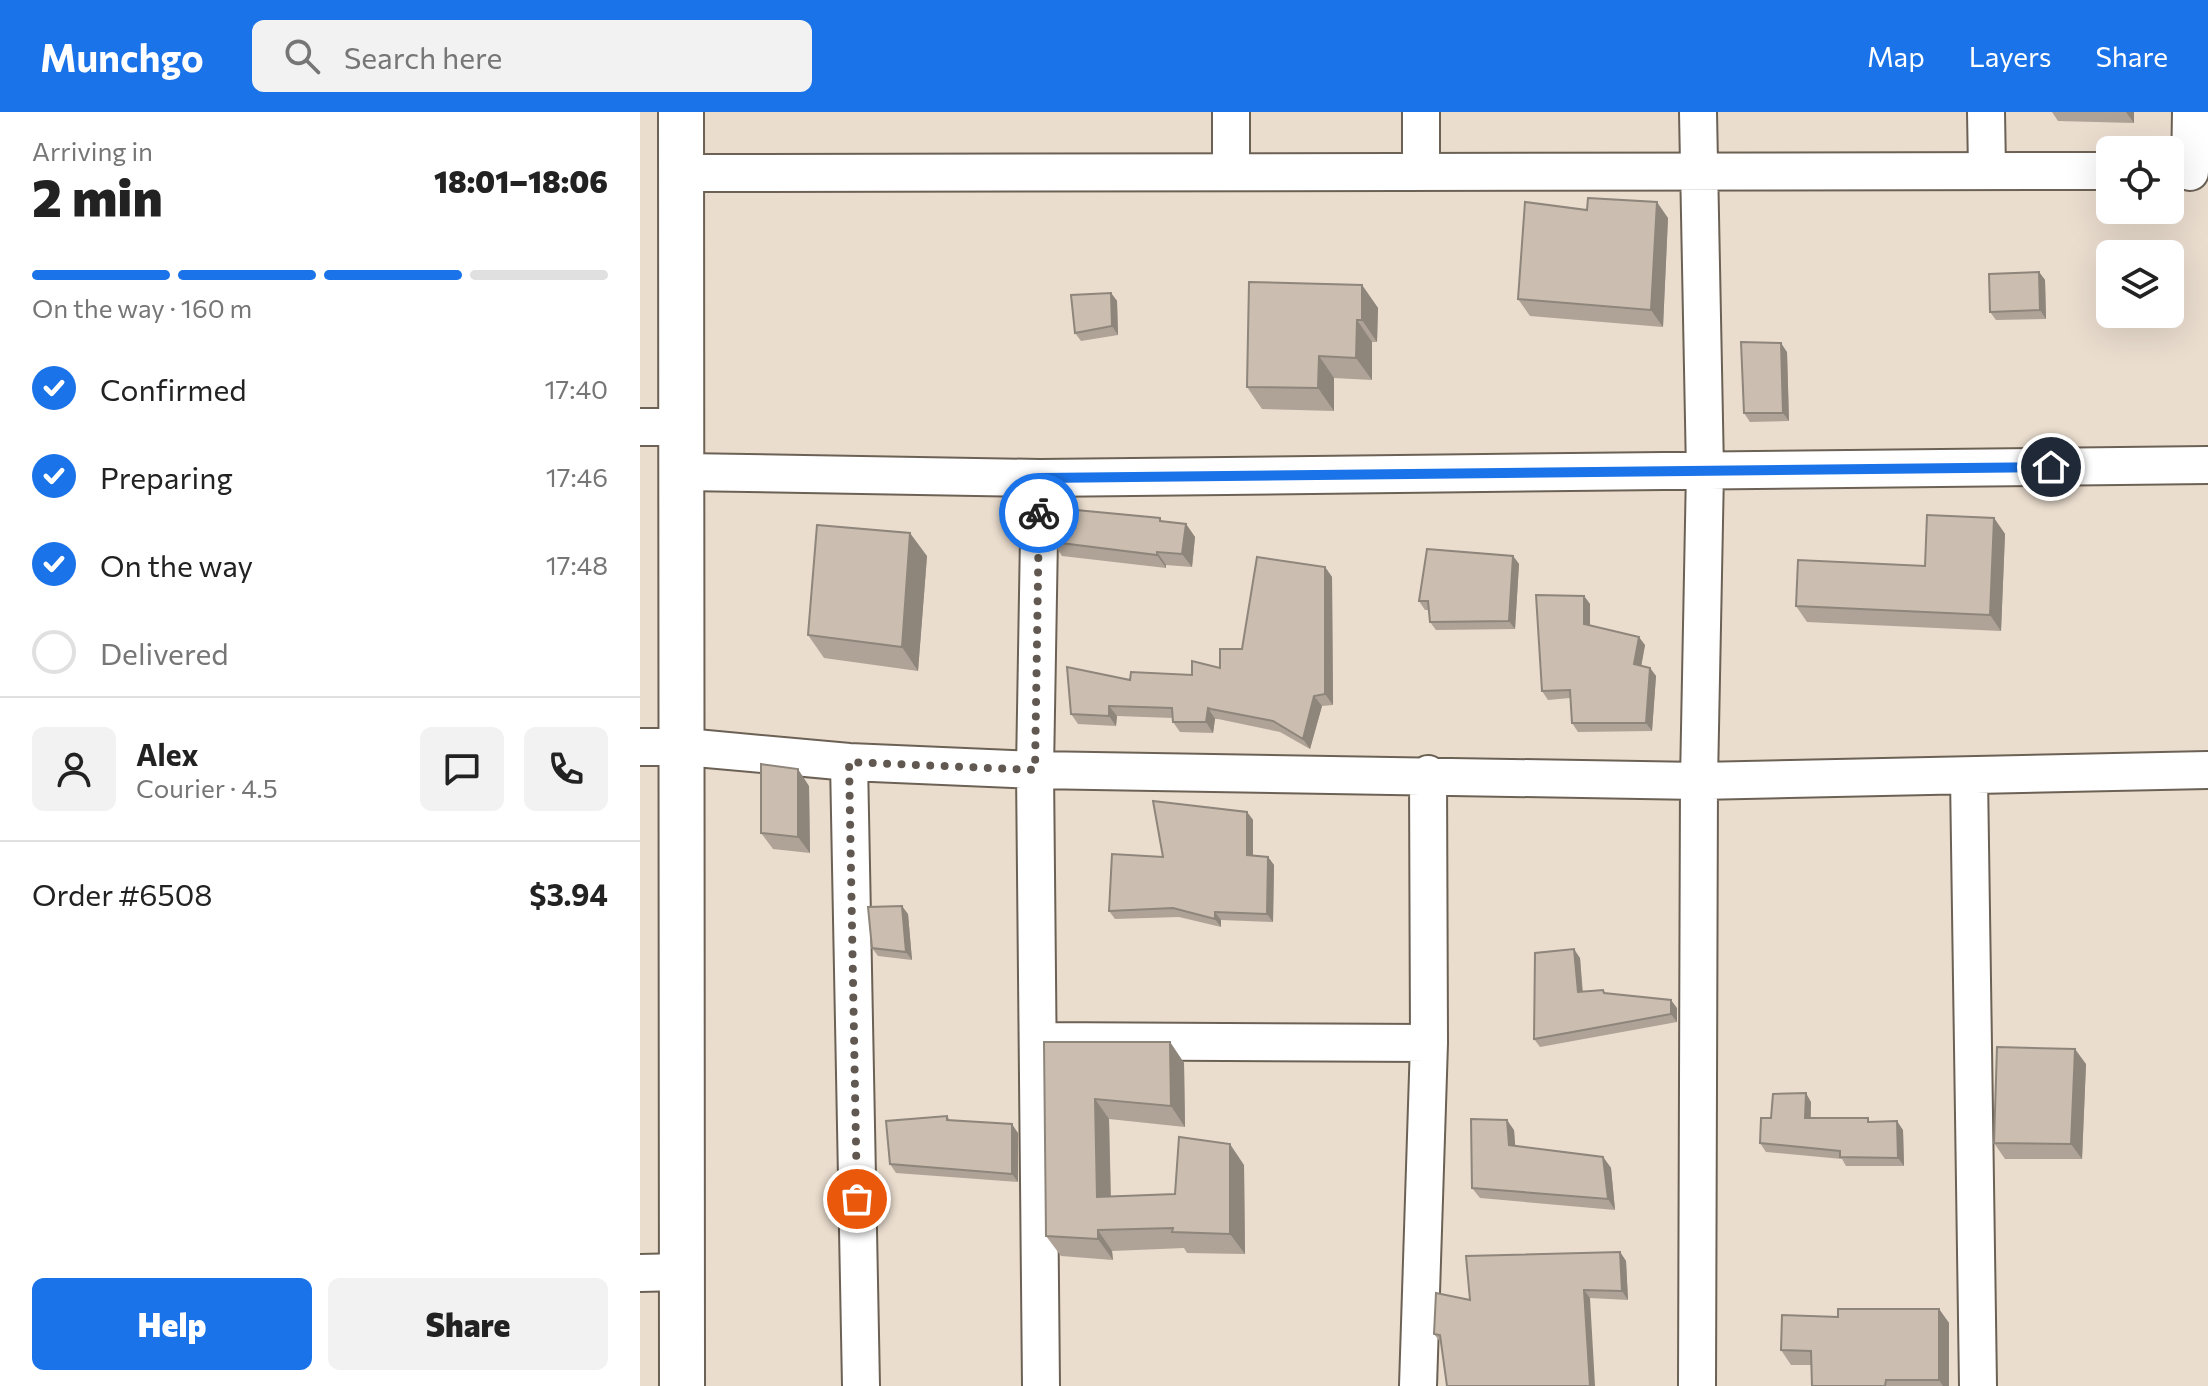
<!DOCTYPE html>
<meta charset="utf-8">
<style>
body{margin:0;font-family:Commissioner,sans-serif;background:#f2f2f2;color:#222;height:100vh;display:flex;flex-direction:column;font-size:30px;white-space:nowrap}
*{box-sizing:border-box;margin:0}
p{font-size:26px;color:#767676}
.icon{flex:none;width:44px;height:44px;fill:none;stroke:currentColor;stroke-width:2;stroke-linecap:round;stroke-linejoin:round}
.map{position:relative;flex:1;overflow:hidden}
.side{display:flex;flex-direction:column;background:#fff;width:640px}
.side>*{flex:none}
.buttons{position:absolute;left:1456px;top:24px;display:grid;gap:16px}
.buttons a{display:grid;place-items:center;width:88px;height:88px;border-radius:12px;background:#fff;box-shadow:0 8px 32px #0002;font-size:40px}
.pin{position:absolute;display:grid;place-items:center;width:68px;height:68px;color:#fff;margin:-34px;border:4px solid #fff;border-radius:50%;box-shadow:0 2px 8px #0007}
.courier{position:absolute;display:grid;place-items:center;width:80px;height:80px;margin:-40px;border:6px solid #1a73e8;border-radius:50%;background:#fff;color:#222;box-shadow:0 2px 10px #0007}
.headline em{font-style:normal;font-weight:800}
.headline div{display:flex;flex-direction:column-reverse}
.headline{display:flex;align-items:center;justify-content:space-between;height:136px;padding:0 32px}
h1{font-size:52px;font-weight:800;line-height:60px}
.bar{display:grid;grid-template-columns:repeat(4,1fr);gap:12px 8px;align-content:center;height:96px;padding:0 32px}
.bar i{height:10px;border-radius:6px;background:#e0e0e0}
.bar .selected{background:#1a73e8}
.bar p{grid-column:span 4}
.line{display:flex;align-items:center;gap:20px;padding:0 32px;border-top:2px solid #e0e0e0}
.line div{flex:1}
.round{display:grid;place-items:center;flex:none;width:84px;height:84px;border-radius:12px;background:#f2f2f2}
ol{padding:0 32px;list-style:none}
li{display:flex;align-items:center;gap:24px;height:88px}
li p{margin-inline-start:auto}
li .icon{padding:8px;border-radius:50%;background:#1a73e8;color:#fff;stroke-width:4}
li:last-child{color:#767676}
li i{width:44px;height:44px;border:4px solid #e0e0e0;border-radius:50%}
.cta{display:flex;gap:16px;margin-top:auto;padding:16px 32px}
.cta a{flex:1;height:92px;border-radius:12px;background:#1a73e8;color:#fff;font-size:32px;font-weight:800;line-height:92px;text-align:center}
.cta a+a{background:#f2f2f2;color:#222}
header{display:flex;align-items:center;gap:48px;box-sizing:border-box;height:112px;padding:0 40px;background:#1a73e8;color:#fff}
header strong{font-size:38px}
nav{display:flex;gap:44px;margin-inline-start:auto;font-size:28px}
.search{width:560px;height:72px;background:#f2f2f2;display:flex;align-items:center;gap:20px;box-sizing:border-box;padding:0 28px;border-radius:12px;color:#767676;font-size:30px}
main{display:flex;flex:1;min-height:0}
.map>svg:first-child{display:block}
</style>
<header>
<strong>Munchgo</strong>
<div class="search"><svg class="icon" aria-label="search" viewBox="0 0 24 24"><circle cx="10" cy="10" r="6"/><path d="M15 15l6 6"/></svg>Search here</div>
<nav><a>Map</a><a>Layers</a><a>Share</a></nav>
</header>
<main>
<section class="side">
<div class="headline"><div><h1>2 min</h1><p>Arriving in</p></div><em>18:01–18:06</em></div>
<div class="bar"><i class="selected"></i><i class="selected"></i><i class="selected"></i><i></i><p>On the way · 160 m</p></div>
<ol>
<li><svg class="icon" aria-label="check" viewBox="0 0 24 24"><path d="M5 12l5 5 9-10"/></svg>Confirmed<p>17:40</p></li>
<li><svg class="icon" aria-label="check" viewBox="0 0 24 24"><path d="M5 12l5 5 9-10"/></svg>Preparing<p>17:46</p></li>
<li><svg class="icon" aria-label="check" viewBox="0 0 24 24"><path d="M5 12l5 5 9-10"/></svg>On the way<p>17:48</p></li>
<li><i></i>Delivered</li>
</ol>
<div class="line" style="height:144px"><a class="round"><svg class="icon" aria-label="person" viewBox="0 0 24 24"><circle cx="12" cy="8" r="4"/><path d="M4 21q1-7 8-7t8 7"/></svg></a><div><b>Alex</b><p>Courier · 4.5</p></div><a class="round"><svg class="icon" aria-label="chat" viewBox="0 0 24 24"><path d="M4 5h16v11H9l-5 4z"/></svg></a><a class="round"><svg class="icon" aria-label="phone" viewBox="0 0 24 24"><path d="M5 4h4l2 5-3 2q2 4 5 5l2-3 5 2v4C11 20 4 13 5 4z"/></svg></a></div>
<div class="line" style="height:104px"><div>Order #6508</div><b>$3.94</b></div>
<div class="cta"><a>Help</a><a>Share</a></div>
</section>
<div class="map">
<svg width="1568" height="1274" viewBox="0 0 1568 1274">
<rect width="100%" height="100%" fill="#eaddce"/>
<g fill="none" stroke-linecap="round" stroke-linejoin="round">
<g stroke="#6c6155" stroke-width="40">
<path id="minor" d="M 1346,0 L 1347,57
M 591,59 L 591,0
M 781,60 L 781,0
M 1550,60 L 1551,0
M 41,61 L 1470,59
M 0,315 L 42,315
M 43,360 L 400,366 L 1568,353
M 400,366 L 395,658 L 401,1274
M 0,635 L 45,635 L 209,650 L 395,658 L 1059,669 L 1568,658
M 209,650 L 221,1274
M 1329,664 L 1338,1274
M 398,929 L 789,931
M 0,1161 L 42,1160
M 778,1274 L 789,931 L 788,662
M 1057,1274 L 1059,669 L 1065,359 L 1058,0"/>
</g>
<g stroke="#6c6155" stroke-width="48">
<path id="tertiary" d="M 41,0 L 42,1274"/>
</g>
<use href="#minor" stroke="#fff" stroke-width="36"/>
<use href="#tertiary" stroke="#fff" stroke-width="44"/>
</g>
<path fill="#afa397" d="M 1412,0 L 1494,0 L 1494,11 L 1418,9 Z
M 947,98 L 1028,106 L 1023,215 L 890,204 L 878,187 Z
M 1399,160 L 1405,168 L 1406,207 L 1356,208 L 1350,200 Z
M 722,173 L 738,196 L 737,230 L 732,230 L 732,268 L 694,266 L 694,299 L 622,297 L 607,275 Z
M 471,181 L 477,189 L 478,223 L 441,229 L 435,221 Z
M 1147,240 L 1149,309 L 1110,310 L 1104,301 Z
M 520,406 L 522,409 L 546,412 L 555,425 L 552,455 L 526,453 L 526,456 L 422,444 L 413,430 Z
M 1354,406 L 1365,422 L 1361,519 L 1167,510 L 1156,494 L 1285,454 Z
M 287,444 L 278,559 L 184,546 L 168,523 Z
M 873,444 L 879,452 L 875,517 L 796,518 L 790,510 L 789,498 L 785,498 L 779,489 Z
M 685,455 L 692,465 L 693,593 L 682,594 L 670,637 L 640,620 L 578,607 L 575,607 L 573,621 L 540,620 L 533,610 L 533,606 L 477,604 L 476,614 L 438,612 L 431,602 L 490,568 L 552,563 L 580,556 L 602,537 Z
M 944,484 L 950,492 L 950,513 L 1005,533 L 1001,554 L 1010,556 L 1016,564 L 1012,619 L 938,620 L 932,611 L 930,586 L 908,588 L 902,579 Z
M 169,674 L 170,741 L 133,737 L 121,721 Z
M 607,700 L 613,708 L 613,743 L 628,745 L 634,753 L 633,810 L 581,808 L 581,815 L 539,805 L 475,807 L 469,799 L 523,745 Z
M 268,802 L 272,848 L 238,844 L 232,836 Z
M 940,846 L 943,880 L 963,878 L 965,881 L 1037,896 L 1037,910 L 900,935 L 894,927 Z
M 404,930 L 530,930 L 544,951 L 545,1015 L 469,1007 L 471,1084 L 535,1082 L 604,1053 L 605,1142 L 547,1141 L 544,1136 L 472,1139 L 473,1148 L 421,1144 L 406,1124 Z
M 1446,952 L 1442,1047 L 1365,1047 L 1354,1031 Z
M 1171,990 L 1171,1006 L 1230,1010 L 1263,1018 L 1264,1054 L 1206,1054 L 1202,1047 L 1126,1040 L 1120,1031 L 1131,1006 Z
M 307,1004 L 310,1008 L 378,1021 L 378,1070 L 256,1061 L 250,1052 Z
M 874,1018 L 875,1034 L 963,1045 L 971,1056 L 975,1098 L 840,1086 L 832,1076 Z
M 980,1140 L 986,1149 L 988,1188 L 950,1186 L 801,1231 L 794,1222 L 830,1188 Z
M 1299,1197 L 1309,1211 L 1309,1274 L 1172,1274 L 1171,1253 L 1151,1253 L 1141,1238 L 1198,1205 Z"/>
<path fill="#8e857b" d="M 1486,0 L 1494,0 L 1494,11 Z
M 1017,90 L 1028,106 L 1023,215 L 1011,198 Z
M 1399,160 L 1405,168 L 1406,207 L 1400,198 Z
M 722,173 L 738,196 L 737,230 L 722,208 Z
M 471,181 L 477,189 L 478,223 L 472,214 Z
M 717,208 L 732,230 L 732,268 L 716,246 Z
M 1141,231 L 1147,240 L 1149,309 L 1143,301 Z
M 679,244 L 694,266 L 694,299 L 678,276 Z
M 1354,406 L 1365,422 L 1361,519 L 1350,503 Z
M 546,412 L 555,425 L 552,455 L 542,442 Z
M 270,421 L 287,444 L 278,559 L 262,535 Z
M 517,440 L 526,453 L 526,456 L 517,443 Z
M 873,444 L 879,452 L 875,517 L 869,509 Z
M 685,455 L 692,465 L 693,593 L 685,582 Z
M 944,484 L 950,492 L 950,521 L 944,512 Z
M 999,525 L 1005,533 L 1000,561 L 994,552 Z
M 1010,556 L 1016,564 L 1012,619 L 1006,611 Z
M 674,584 L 682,594 L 670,637 L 663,627 Z
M 469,594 L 477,604 L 476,614 L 469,604 Z
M 568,596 L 575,607 L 573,621 L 566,610 Z
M 158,657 L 169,674 L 170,741 L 158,725 Z
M 607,700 L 613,708 L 613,751 L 607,743 Z
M 628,745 L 634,753 L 633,810 L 627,802 Z
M 262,794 L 268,802 L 272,848 L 266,840 Z
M 575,800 L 581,808 L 581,815 L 575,807 Z
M 934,837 L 940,846 L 943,889 L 938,880 Z
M 1031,888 L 1037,896 L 1037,910 L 1031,902 Z
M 530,930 L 544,951 L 545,1015 L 531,994 Z
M 1435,937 L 1446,952 L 1442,1047 L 1431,1032 Z
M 1166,981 L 1171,990 L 1170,1015 L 1165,1006 Z
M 455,987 L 469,1007 L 471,1105 L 457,1085 Z
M 867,1008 L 874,1018 L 876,1044 L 869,1033 Z
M 1257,1009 L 1263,1018 L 1264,1054 L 1258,1046 Z
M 372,1012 L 378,1021 L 378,1070 L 372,1062 Z
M 590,1032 L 604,1053 L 605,1142 L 590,1122 Z
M 963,1045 L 971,1056 L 975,1098 L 968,1087 Z
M 458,1118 L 472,1139 L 473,1148 L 458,1127 Z
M 980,1140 L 986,1149 L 988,1188 L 982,1179 Z
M 944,1178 L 950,1186 L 955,1274 L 950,1274 Z
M 1299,1197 L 1309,1211 L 1309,1274 L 1303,1274 L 1299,1268 Z"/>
<path fill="#cbbeb0" stroke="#8e857b" stroke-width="2" d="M 948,86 L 1017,90 L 1011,198 L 878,187 L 885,90 L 947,98 Z
M 1399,160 L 1400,198 L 1350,200 L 1349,162 Z
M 609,170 L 722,173 L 722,208 L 717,208 L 716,246 L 679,244 L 678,276 L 607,275 Z
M 471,181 L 472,214 L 435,221 L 431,183 Z
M 1101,230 L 1141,231 L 1143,301 L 1104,301 Z
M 415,396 L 520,406 L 520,409 L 546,412 L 542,442 L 517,440 L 517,443 L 413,430 Z
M 1287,403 L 1354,406 L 1350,503 L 1156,494 L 1158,448 L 1285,454 Z
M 177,413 L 270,421 L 262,535 L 168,523 Z
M 787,437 L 873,444 L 869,509 L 790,510 L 788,489 L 779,489 Z
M 617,445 L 685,455 L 685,582 L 674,584 L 663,627 L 633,609 L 571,597 L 568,596 L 566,610 L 533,610 L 532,596 L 469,594 L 469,604 L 431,602 L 427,555 L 490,568 L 491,560 L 552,563 L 552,549 L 580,556 L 580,537 L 602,537 Z
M 896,483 L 944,484 L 944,512 L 999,525 L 994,552 L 1010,556 L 1006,611 L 932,611 L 930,578 L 902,579 Z
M 121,652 L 158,657 L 158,725 L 121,721 Z
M 513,689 L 607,700 L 607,743 L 628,745 L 627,802 L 575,800 L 575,807 L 533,796 L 469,799 L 472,742 L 523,745 Z
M 262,794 L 266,840 L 232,836 L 228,795 Z
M 934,837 L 938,880 L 963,878 L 964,881 L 1031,888 L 1031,902 L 894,927 L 895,841 Z
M 404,930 L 530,930 L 531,994 L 455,987 L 457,1085 L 535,1082 L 539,1025 L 590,1032 L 590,1122 L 532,1120 L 533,1116 L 458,1118 L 458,1127 L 406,1124 Z
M 1357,935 L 1435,937 L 1431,1032 L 1354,1031 Z
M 1166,981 L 1165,1006 L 1228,1006 L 1228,1010 L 1257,1009 L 1258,1046 L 1200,1045 L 1200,1039 L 1120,1031 L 1121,1006 L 1131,1006 L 1133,982 Z
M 307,1004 L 307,1008 L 372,1012 L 372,1062 L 250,1052 L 246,1009 Z
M 831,1007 L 867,1008 L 869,1033 L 963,1045 L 968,1087 L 832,1076 Z
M 980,1140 L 982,1179 L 944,1178 L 950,1274 L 807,1274 L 800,1223 L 794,1222 L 796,1181 L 830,1188 L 826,1144 Z
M 1198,1197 L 1299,1197 L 1299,1268 L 1246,1268 L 1245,1274 L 1172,1274 L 1171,1239 L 1141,1238 L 1142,1203 L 1198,1205 Z"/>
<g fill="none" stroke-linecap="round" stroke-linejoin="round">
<path stroke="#615951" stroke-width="8" stroke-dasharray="0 14.4" d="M 217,1087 L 209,650 L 395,658 L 399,401"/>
<path stroke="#1a73e8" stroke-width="10" d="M 399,401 L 400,366 L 1411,355"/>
</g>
</svg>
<div class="buttons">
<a><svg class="icon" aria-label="locate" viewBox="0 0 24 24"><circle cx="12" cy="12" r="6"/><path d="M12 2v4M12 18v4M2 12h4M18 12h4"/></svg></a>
<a><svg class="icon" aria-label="layers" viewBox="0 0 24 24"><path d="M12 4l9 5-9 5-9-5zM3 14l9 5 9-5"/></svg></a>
</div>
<div class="pin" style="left:217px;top:1087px;background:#ea580c"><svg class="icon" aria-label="bag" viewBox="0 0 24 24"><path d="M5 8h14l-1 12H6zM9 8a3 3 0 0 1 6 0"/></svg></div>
<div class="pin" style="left:1411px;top:355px;background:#1f2937"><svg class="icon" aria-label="home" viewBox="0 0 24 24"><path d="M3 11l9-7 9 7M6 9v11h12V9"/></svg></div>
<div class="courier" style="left:399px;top:401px"><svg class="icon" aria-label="bike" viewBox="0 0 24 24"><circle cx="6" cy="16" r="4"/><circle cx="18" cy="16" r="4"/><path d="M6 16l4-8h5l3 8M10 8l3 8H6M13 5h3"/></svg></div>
</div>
</main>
